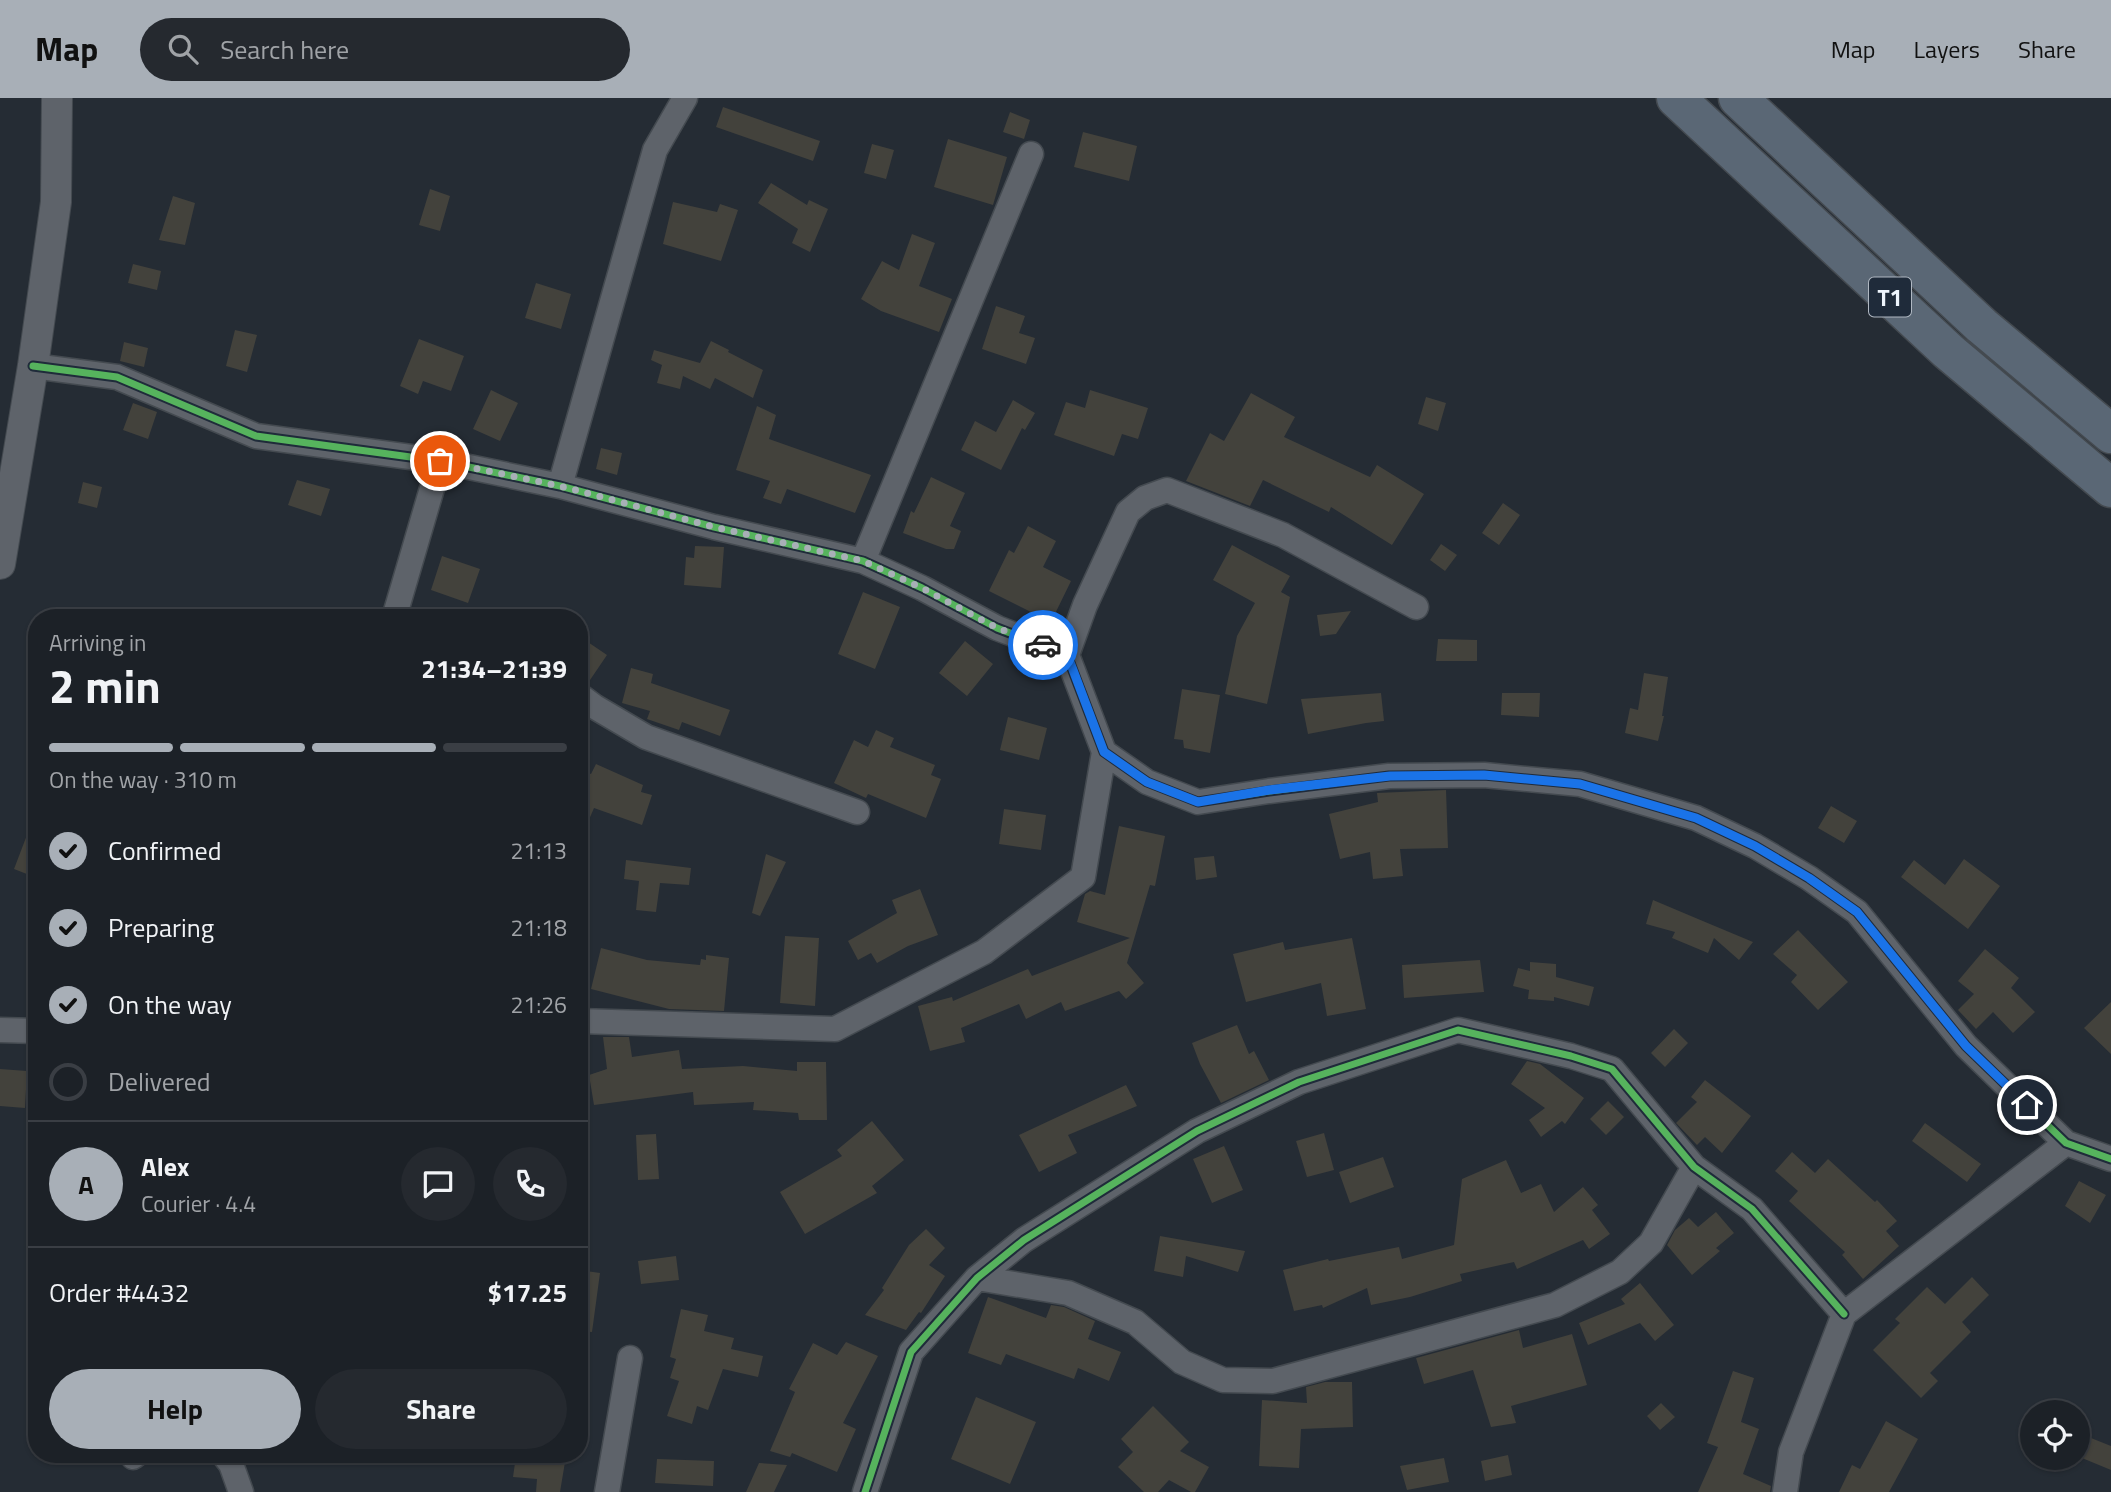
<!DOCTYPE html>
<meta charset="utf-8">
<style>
body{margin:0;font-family:"Titillium Web",sans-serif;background:#25292f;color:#f1f3f6;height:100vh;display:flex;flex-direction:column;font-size:26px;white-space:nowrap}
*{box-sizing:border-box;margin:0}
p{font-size:23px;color:#a0a3a7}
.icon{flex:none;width:38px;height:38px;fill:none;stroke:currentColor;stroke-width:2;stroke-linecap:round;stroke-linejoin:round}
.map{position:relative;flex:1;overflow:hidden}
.drawer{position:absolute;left:28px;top:511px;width:560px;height:854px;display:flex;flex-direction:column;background:#1c2127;border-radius:28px;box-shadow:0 2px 5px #0004,0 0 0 2px #3a3e44}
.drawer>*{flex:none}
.tools{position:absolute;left:2020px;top:1302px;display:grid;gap:14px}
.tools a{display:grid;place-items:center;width:70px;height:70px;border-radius:50%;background:#1c2127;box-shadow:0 2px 5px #0004,0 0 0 2px #3a3e44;font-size:35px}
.pin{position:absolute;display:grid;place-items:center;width:60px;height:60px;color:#fff;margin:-30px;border:4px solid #fff;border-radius:50%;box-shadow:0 2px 7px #0007}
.courier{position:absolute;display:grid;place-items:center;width:70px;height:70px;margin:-35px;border:5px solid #1a73e8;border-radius:50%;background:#fff;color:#222;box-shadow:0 2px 9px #0007}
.headline em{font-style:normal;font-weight:700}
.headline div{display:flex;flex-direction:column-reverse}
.headline{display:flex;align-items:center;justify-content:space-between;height:119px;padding:0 21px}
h1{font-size:46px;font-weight:700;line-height:52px}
.bar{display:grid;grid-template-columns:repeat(4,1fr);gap:10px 7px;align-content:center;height:84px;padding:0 21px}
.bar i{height:9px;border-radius:5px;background:#3a3e44}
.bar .current{background:#a8afb7}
.bar p{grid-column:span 4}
.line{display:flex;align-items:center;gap:18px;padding:0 21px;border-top:2px solid #3a3e44}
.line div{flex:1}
.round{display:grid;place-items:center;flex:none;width:74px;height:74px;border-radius:37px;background:#25292f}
ol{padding:0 21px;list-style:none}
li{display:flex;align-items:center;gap:21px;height:77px}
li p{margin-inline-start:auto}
li .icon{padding:7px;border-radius:50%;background:#a8afb7;color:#111;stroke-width:4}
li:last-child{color:#a0a3a7}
li i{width:38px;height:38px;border:4px solid #3a3e44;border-radius:50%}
.action{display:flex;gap:14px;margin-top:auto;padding:14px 21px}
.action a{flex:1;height:80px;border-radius:42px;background:#a8afb7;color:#111;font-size:28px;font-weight:700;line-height:80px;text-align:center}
.action a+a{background:#25292f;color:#f1f3f6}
header{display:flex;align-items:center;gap:42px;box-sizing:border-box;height:98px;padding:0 35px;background:#a8afb7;color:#111}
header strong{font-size:33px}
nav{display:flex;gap:38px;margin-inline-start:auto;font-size:24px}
.search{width:490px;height:63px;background:#25292f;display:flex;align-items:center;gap:18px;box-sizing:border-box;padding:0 24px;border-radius:38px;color:#a0a3a7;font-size:26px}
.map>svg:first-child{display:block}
</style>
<header>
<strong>Map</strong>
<div class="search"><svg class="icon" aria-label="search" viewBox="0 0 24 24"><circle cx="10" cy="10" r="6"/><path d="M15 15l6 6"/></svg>Search here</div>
<nav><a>Map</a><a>Layers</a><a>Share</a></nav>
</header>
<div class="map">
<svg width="2111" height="1394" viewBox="0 0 2111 1394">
<rect width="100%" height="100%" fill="#252c34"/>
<path fill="#43423c" d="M 723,9 L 820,43 L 813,63 L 716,29 Z
M 1010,14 L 1030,22 L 1024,41 L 1003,34 Z
M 1083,34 L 1137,48 L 1129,83 L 1074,69 Z
M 948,41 L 1007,59 L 993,107 L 934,89 Z
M 872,46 L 894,52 L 886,81 L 864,75 Z
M 771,85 L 807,107 L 809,102 L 828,111 L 810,154 L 792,145 L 798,131 L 758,105 Z
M 430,91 L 450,98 L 440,133 L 419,127 Z
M 173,98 L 195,105 L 185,147 L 159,142 Z
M 673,104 L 717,114 L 720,106 L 738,112 L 721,163 L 663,146 Z
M 912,136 L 935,145 L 919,188 L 952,201 L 939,234 L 881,213 L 861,201 L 882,163 L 899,172 Z
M 133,166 L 161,173 L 157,192 L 128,185 Z
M 536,185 L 571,196 L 561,231 L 525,220 Z
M 996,208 L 1025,218 L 1019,235 L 1035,240 L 1026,266 L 982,251 Z
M 235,232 L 257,237 L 247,274 L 226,268 Z
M 419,241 L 464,258 L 451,293 L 423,283 L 418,296 L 400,288 Z
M 711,243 L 729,252 L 728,254 L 763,272 L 753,300 L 715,280 L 710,291 L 683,278 L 680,291 L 657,285 L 662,267 L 651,262 L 654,252 L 700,265 Z
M 124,244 L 148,250 L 144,269 L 120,263 Z
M 491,292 L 518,305 L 500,343 L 473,331 Z
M 1090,292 L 1148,310 L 1138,341 L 1122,336 L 1114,358 L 1054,337 L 1066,304 L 1085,310 Z
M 1251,295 L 1295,319 L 1284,339 L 1370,379 L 1377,367 L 1424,396 L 1392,447 L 1331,409 L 1329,414 L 1263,382 L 1250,408 L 1186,383 L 1210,335 L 1224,343 Z
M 1426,299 L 1446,305 L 1438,333 L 1418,326 Z
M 1013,302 L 1035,315 L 1025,332 L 1022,330 L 1001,372 L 961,352 L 975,323 L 996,334 Z
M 133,305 L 157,314 L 148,341 L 123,332 Z
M 757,308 L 776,317 L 769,341 L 871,377 L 855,415 L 787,391 L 781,406 L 763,400 L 770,383 L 736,372 Z
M 601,350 L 622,355 L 617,377 L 596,371 Z
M 931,379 L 965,395 L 950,428 L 961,433 L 954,451 L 946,451 L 903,435 L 911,413 L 914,415 Z
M 297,382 L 330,391 L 321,418 L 288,407 Z
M 83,384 L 102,389 L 97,410 L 78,405 Z
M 1503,405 L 1520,417 L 1499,447 L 1482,435 Z
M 1028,428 L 1056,443 L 1043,469 L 1071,483 L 1051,524 L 989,493 L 1009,452 L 1014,455 Z
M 1441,446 L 1457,457 L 1445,473 L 1430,462 Z
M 1232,447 L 1290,478 L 1281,494 L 1290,499 L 1267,606 L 1225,596 L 1237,538 L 1255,505 L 1213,482 Z
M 695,448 L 724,449 L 721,490 L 684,487 L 686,459 L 694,460 Z
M 442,458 L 480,471 L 468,505 L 431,492 Z
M 863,494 L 900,509 L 875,571 L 838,556 Z
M 1351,513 L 1336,536 L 1320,538 L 1317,517 Z
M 579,538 L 607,557 L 588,585 L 579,582 Z
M 1438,541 L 1477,542 L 1477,563 L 1436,563 Z
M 965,543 L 993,566 L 967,598 L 939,575 Z
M 631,570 L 653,576 L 651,585 L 730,612 L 720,638 L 682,624 L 679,632 L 647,621 L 650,613 L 622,605 Z
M 1644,575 L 1668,579 L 1662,618 L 1664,618 L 1658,643 L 1625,635 L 1630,610 L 1638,612 Z
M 1182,591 L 1220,597 L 1210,655 L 1184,650 L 1183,642 L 1174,641 Z
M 1381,595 L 1384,623 L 1366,625 L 1308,636 L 1301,601 Z
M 1502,595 L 1540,595 L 1539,619 L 1501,617 Z
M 1008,619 L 1047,630 L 1039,662 L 1000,652 Z
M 876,632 L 894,640 L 890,649 L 935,667 L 931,677 L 941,681 L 926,720 L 868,696 L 866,700 L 834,685 L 854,642 L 868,649 Z
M 596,666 L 643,687 L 641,694 L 652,697 L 642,727 L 594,710 L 579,745 L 579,671 L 591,676 Z
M 1446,692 L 1448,750 L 1400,751 L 1403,778 L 1373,781 L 1370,754 L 1340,761 L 1329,716 L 1378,704 L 1377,695 Z
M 1831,708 L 1857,723 L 1844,745 L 1818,730 Z
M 1004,711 L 1046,717 L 1041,752 L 999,746 Z
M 35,716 L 37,717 L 37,780 L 14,771 Z
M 1119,728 L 1165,738 L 1155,788 L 1150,787 L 1127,865 L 1144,885 L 1126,901 L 1119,893 L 1065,913 L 1061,904 L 1026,921 L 1019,906 L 961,930 L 965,944 L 930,953 L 918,908 L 952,899 L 953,903 L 1028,871 L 1032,878 L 1130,840 L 1077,824 L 1085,796 L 1090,793 L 1105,797 Z
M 766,756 L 786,764 L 760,818 L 752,815 Z
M 1214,758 L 1217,779 L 1196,782 L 1194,760 Z
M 1964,761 L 2000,788 L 1968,831 L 1901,779 L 1914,762 L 1945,787 Z
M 626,762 L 691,770 L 689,787 L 660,785 L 656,814 L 636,812 L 639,783 L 624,781 Z
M 920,791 L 938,837 L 908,848 L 877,865 L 871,855 L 858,862 L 848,843 L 897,815 L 892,802 Z
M 1653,802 L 1698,821 L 1753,844 L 1739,862 L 1714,840 L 1708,855 L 1672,840 L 1675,834 L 1646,826 Z
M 1798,832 L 1848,884 L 1818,912 L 1791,884 L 1797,877 L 1773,856 Z
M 785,838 L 819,840 L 815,908 L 780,905 Z
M 1352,840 L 1366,911 L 1327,918 L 1321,885 L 1246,904 L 1233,856 L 1283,844 L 1285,852 Z
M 601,850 L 647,862 L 700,867 L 701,861 L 706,862 L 706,857 L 729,860 L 724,913 L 669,911 L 591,891 Z
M 1985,851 L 2019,880 L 2011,890 L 2035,914 L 2013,935 L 1993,914 L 1976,931 L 1958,912 L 1974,896 L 1958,883 Z
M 1480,862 L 1484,894 L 1404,900 L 1402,867 Z
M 1530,864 L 1556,866 L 1556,879 L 1594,889 L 1589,908 L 1554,899 L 1554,903 L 1528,901 L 1529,892 L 1513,888 L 1518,870 L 1530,873 Z
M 2111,904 L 2111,956 L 2084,930 Z
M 1237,927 L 1249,956 L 1254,953 L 1269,982 L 1221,1005 L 1200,966 L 1192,945 Z
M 1674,931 L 1688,945 L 1665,969 L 1651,955 Z
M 603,939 L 629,939 L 632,959 L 679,952 L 682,971 L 743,968 L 797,973 L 797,964 L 826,964 L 827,1022 L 799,1022 L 798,1015 L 753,1012 L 754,1004 L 694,1007 L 693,994 L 594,1007 L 589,977 L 607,971 Z
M 1527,963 L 1540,966 L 1584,1000 L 1565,1026 L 1562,1023 L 1541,1039 L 1529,1022 L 1545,1010 L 1511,986 Z
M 0,971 L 27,973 L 25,1010 L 0,1008 Z
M 1705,982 L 1751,1018 L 1722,1055 L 1705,1039 L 1697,1047 L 1676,1025 L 1697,1004 L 1691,999 Z
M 1126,987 L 1137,1008 L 1068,1037 L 1077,1055 L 1039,1074 L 1019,1037 Z
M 1608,1003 L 1624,1019 L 1606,1037 L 1590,1021 Z
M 872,1023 L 904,1062 L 872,1088 L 877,1095 L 805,1136 L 780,1094 L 842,1058 L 837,1052 Z
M 1925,1025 L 1981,1066 L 1967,1084 L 1912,1043 Z
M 1324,1035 L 1334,1072 L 1307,1079 L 1296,1043 Z
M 656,1036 L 659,1081 L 638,1082 L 636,1037 Z
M 1224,1048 L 1243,1092 L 1212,1105 L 1193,1061 Z
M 1792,1054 L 1815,1075 L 1828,1061 L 1875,1104 L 1877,1102 L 1897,1123 L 1886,1133 L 1899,1148 L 1863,1181 L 1842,1157 L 1845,1154 L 1789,1103 L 1798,1093 L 1775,1073 Z
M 1383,1059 L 1394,1089 L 1350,1105 L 1339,1074 Z
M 1506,1062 L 1521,1095 L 1541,1086 L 1554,1114 L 1583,1089 L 1598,1107 L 1592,1112 L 1610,1136 L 1589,1151 L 1583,1142 L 1517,1171 L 1514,1164 L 1460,1176 L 1462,1183 L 1410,1199 L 1371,1207 L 1367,1190 L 1323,1210 L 1322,1207 L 1294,1213 L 1283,1172 L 1328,1161 L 1329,1163 L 1399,1149 L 1402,1161 L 1454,1147 L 1462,1081 Z
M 2079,1083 L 2106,1097 L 2090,1125 L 2065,1108 Z
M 1716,1114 L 1734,1135 L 1716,1150 L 1720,1153 L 1692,1177 L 1667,1147 L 1675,1132 L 1689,1120 L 1698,1129 Z
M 926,1131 L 945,1150 L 929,1167 L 945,1178 L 921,1215 L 919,1214 L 906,1232 L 865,1217 L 884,1192 L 882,1190 L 909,1147 Z
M 1160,1138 L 1245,1153 L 1238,1174 L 1186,1158 L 1183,1179 L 1154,1173 Z
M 676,1158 L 679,1182 L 641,1186 L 638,1163 Z
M 579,1172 L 600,1175 L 592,1234 L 579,1233 Z
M 1972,1179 L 1989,1197 L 1962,1224 L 1971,1234 L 1930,1275 L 1938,1283 L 1921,1300 L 1873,1252 L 1900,1225 L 1895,1221 L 1927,1189 L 1945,1206 Z
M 1640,1185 L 1674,1227 L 1655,1243 L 1640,1225 L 1588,1247 L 1579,1225 L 1625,1206 L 1621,1201 Z
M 988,1199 L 1046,1220 L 1051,1207 L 1064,1209 L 1095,1223 L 1088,1241 L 1121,1254 L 1109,1283 L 1078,1270 L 1074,1281 L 1006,1256 L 1001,1267 L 968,1255 Z
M 681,1211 L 708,1217 L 704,1233 L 734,1240 L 731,1251 L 763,1258 L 758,1279 L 723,1271 L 708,1312 L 697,1308 L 692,1326 L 667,1318 L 679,1283 L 670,1280 L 676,1261 L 670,1259 Z
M 1519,1232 L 1523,1250 L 1572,1236 L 1587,1287 L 1511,1308 L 1516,1325 L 1491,1329 L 1473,1272 L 1424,1286 L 1416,1260 Z
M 846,1244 L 878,1258 L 843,1325 L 856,1331 L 837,1374 L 792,1355 L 790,1359 L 770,1353 L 795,1294 L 789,1291 L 813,1245 L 837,1257 Z
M 1733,1273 L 1754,1280 L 1741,1324 L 1759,1331 L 1743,1376 L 1771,1388 L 1770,1394 L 1698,1394 L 1718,1349 L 1707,1345 Z
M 1325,1284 L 1352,1284 L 1353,1329 L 1301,1331 L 1299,1370 L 1259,1368 L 1262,1302 L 1307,1305 L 1306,1289 Z
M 976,1299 L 1036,1324 L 1010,1386 L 951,1361 Z
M 1661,1305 L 1675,1319 L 1660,1332 L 1647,1318 Z
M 1153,1308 L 1189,1344 L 1180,1353 L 1209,1369 L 1195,1394 L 1191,1394 L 1169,1382 L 1158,1394 L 1144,1394 L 1118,1369 L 1133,1354 L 1121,1341 Z
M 1886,1323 L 1918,1341 L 1889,1394 L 1839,1394 L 1852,1367 L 1860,1371 Z
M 2091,1340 L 2111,1348 L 2111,1372 L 2082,1360 Z
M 1508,1357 L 1512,1377 L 1485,1383 L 1481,1363 Z
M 516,1358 L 565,1364 L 560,1394 L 536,1394 L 537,1381 L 513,1379 Z
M 1444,1360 L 1449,1384 L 1407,1392 L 1400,1368 Z
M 657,1361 L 714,1363 L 713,1388 L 655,1385 Z
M 759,1365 L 787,1367 L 774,1394 L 746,1394 Z"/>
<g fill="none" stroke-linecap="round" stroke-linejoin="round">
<g stroke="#444a50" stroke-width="27">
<path id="minor" d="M 33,268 L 117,279 L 256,338 L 440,363 L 560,388 L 714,429 L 863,463 L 922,490 L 997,530 L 1067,557 L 1104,654 L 1147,684 L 1198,704 L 1269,693 L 1389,678 L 1484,677 L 1580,686 L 1696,720 L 1755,748 L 1809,780 L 1857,814 L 1966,948 L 2066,1045 L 2111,1061
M 560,388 L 655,52 L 685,0
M 863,463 L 1031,56
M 394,520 L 440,363
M 1067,557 L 1085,507 L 1128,414 L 1145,400 L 1167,392 L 1283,437 L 1416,509
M 579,597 L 595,609 L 646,639 L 857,714
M 579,923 L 835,931 L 984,854 L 1083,779 L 1104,654
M 0,932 L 37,933
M 977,1180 L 1068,1195 L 1135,1224 L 1182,1264 L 1223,1282 L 1273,1283 L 1555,1207 L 1620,1174 L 1651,1145 L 1694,1069
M 223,1356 L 231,1366 L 241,1394
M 133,1359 L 137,1356
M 607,1394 L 630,1260
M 865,1394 L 911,1254 L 977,1180 L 1024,1142 L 1197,1033 L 1299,984 L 1458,932 L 1571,958 L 1612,971 L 1694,1069 L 1752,1111 L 1844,1216
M 1785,1394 L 1791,1354 L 1844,1216 L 2066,1045"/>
</g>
<g stroke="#444a50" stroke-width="32">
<path id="tertiary" d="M 0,466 L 33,268 L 56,104 L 57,0"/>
</g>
<g stroke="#444a50" stroke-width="41">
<path id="motorway" d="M 1676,0 L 1948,253 L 2111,390
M 1738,0 L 1982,228 L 2111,336"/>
</g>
<use href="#minor" stroke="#5e636a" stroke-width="24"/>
<use href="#tertiary" stroke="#5e636a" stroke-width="30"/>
<use href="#motorway" stroke="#5a6775" stroke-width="38"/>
<g stroke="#1f2b3a" stroke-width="11">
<path id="cycleway" d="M 33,268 L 117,279 L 256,338 L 440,363 L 560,388 L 714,429 L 863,463 L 922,490 L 997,530 L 1067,557 L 1104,654 L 1147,684 L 1198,704 L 1269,693 L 1389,678 L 1484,677 L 1580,686 L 1696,720 L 1755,748 L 1809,780 L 1857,814 L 1966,948 L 2066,1045 L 2111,1061
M 865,1394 L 911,1254 L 977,1180 L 1024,1142 L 1197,1033 L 1299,984 L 1458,932 L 1571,958 L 1612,971 L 1694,1069 L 1752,1111 L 1844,1216"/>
</g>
<use href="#cycleway" stroke="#56b35d" stroke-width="7"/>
</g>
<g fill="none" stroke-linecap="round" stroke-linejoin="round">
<path stroke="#a8afb7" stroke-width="7" stroke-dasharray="0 12.6" d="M 440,363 L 560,388 L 714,429 L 863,463 L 922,490 L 997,530 L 1043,547"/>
<path stroke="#1a73e8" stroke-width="9" d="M 1043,547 L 1067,556 L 1104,654 L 1147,684 L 1198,704 L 1269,692 L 1390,678 L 1484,677 L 1580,686 L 1696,720 L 1755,748 L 1809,780 L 1857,814 L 1966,948 L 2027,1007"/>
</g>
<g text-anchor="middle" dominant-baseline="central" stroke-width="5" stroke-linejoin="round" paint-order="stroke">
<rect fill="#1f2b3a" stroke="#b0b8c2" stroke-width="2" x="1869" y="179.5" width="42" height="39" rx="5"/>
<g font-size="23" font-weight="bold" fill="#eef5fd">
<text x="1890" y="199">T1</text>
</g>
</g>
</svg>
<div class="tools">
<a><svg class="icon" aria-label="locate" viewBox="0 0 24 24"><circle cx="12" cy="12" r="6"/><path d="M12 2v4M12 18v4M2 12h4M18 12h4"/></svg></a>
</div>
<div class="pin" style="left:440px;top:363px;background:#ea580c"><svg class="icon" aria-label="bag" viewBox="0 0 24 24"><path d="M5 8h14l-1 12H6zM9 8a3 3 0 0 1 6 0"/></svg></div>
<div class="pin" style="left:2027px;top:1007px;background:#1f2937"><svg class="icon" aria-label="home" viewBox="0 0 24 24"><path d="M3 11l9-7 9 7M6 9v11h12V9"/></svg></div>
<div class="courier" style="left:1043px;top:547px"><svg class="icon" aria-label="car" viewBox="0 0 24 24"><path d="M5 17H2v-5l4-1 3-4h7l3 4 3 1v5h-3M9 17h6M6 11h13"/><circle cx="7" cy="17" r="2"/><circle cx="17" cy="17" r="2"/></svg></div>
<section class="drawer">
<div class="headline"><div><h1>2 min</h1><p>Arriving in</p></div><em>21:34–21:39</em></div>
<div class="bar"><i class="current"></i><i class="current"></i><i class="current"></i><i></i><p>On the way · 310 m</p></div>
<ol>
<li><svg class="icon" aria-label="check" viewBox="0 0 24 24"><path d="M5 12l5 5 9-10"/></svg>Confirmed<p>21:13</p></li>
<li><svg class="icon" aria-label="check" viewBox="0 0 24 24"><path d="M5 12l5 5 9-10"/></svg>Preparing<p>21:18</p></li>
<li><svg class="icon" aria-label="check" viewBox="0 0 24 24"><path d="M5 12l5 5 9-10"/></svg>On the way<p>21:26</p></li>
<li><i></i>Delivered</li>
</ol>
<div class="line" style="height:126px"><b class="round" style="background:#a8afb7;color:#111">A</b><div><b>Alex</b><p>Courier · 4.4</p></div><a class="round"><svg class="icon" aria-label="chat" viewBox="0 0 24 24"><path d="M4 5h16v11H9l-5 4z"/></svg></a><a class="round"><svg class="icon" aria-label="phone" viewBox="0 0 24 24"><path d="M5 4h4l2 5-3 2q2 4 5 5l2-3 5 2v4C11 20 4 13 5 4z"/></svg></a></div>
<div class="line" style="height:91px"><div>Order #4432</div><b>$17.25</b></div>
<div class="action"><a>Help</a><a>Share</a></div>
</section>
</div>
